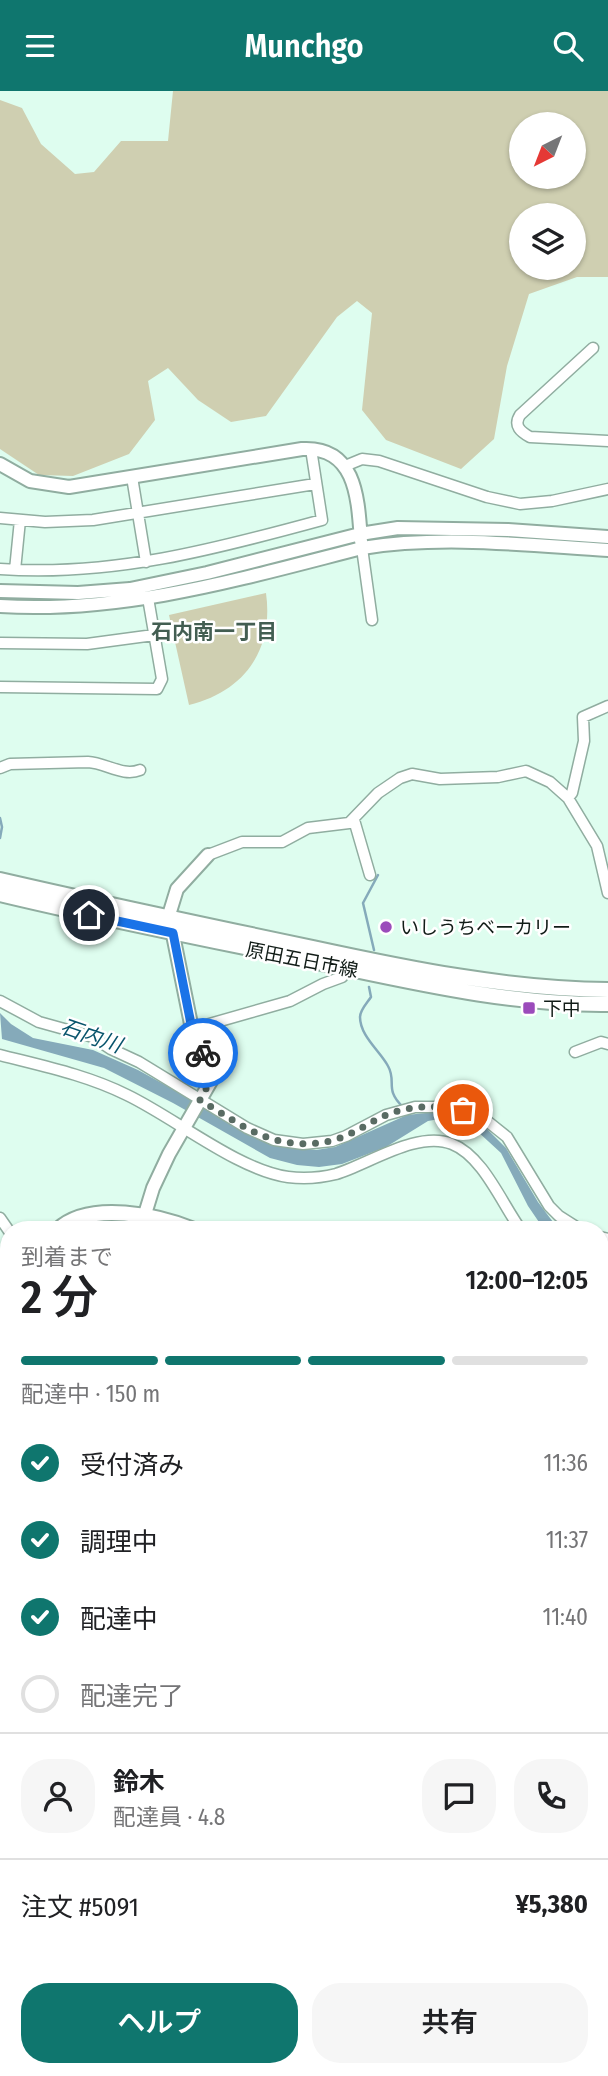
<!DOCTYPE html>
<html lang="ja">
<meta charset="utf-8">
<style>
body{margin:0;font-family:"Fira Sans Condensed","Noto Sans JP",sans-serif;background:#f6f6f6;color:#202124;height:100vh;display:flex;flex-direction:column;font-size:26px;white-space:nowrap}
*{box-sizing:border-box;margin:0}
p{font-size:23px;color:#757577}
.icon{flex:none;width:38px;height:38px;fill:none;stroke:currentColor;stroke-width:2;stroke-linecap:round;stroke-linejoin:round}
.map{position:relative;flex:1;overflow:hidden}
.panel{position:absolute;left:0px;top:1130px;width:609px;height:856px;display:flex;flex-direction:column;background:#fff;border-radius:28px 28px 0 0;box-shadow:0 2px 5px #0004}
.panel>*{flex:none}
.needle{width:46px;rotate:222deg}
.fabs{position:absolute;left:509px;top:21px;display:grid;gap:14px}
.fabs a{display:grid;place-items:center;width:77px;height:77px;border-radius:50%;background:#fff;box-shadow:0 2px 5px #0004;font-size:35px}
.pin{position:absolute;display:grid;place-items:center;width:60px;height:60px;color:#fff;margin:-30px;border:4px solid #fff;border-radius:50%;box-shadow:0 2px 7px #0007}
.courier{position:absolute;display:grid;place-items:center;width:70px;height:70px;margin:-35px;border:5px solid #1a73e8;border-radius:50%;background:#fff;color:#222;box-shadow:0 2px 9px #0007}
.headline em{font-style:normal;font-weight:600}
.headline div{display:flex;flex-direction:column-reverse}
.headline{display:flex;align-items:center;justify-content:space-between;height:119px;padding:0 21px}
h1{font-size:46px;font-weight:600;line-height:52px}
.bar{display:grid;grid-template-columns:repeat(4,1fr);gap:10px 7px;align-content:center;height:84px;padding:0 21px}
.bar i{height:9px;border-radius:5px;background:#e0e0e0}
.bar .on{background:#0f766e}
.bar p{grid-column:span 4}
.line{display:flex;align-items:center;gap:18px;padding:0 21px;border-top:2px solid #e0e0e0}
.line div{flex:1}
.round{display:grid;place-items:center;flex:none;width:74px;height:74px;border-radius:28px;background:#f6f6f6}
ol{padding:0 21px;list-style:none}
li{display:flex;align-items:center;gap:21px;height:77px}
li p{margin-inline-start:auto}
li .icon{padding:7px;border-radius:50%;background:#0f766e;color:#fff;stroke-width:4}
li:last-child{color:#757577}
li i{width:38px;height:38px;border:4px solid #e0e0e0;border-radius:50%}
.action{display:flex;gap:14px;margin-top:auto;padding:14px 21px}
.action a{flex:1;height:80px;border-radius:28px;background:#0f766e;color:#fff;font-size:28px;font-weight:600;line-height:80px;text-align:center}
.action a+a{background:#f6f6f6;color:#202124}
header{display:flex;justify-content:space-between;align-items:center;height:91px;padding:0 21px;background:#0f766e;color:#fff;font-size:32px;font-weight:600}
.map>svg:first-child{display:block}
</style>
<header><svg class="icon" aria-label="menu" viewBox="0 0 24 24"><path d="M4 6h16M4 12h16M4 18h16"/></svg>Munchgo<svg class="icon" aria-label="search" viewBox="0 0 24 24"><circle cx="10" cy="10" r="6"/><path d="M15 15l6 6"/></svg></header>
<div class="map">
<svg width="608" height="1985" viewBox="0 0 608 1985">
<rect width="100%" height="100%" fill="#defdef"/>
<path fill="#cfcfb1" fill-rule="evenodd" d="M 173,0 L 608,0 L 608,186 L 577,186 L 529,203 L 507,275 L 494,348 L 461,378 L 386,349 L 362,319 L 372,222 L 357,210 L 337,226 L 266,325 L 231,331 L 198,309 L 168,277 L 148,290 L 155,329 L 129,363 L 73,385 L 39,384 L 0,358 L 0,9 L 22,17 L 41,53 L 75,83 L 94,81 L 121,50 L 168,50 ZM 574,33 L 574,86 L 522,86 L 522,33 ZM 574,124 L 574,177 L 522,177 L 522,124 Z
M 266,502 C 274,559 244,601 189,614 L 169,524 Z
M 0,1234 L 9,1248 L 9,1583 L 0,1583 Z
M 600,1293 L 608,1298 L 608,1727 L 600,1724 Z
M 9,1718 L 9,1978 L 600,1978 L 600,1823 L 608,1828 L 608,1985 L 0,1985 L 0,1722 Z"/>
<path fill="#85aaba" d="M 0,922 L 11,933 L 33,947 L 93,959 L 138,979 L 274,1054 L 316,1059 L 335,1056 L 407,1024 L 443,1020 L 461,1024 L 481,1032 L 506,1057 L 538,1111 L 559,1139 L 546,1139 L 543,1137 L 528,1115 L 501,1062 L 476,1039 L 459,1032 L 445,1027 L 428,1030 L 386,1056 L 342,1073 L 319,1076 L 297,1074 L 270,1067 L 173,1012 L 104,977 L 2,948 Z"/>
<g fill="none" stroke-linecap="round" stroke-linejoin="round">
<path stroke="#85aaba" stroke-width="2.5" d="M 0,727 L 2,736 L 0,747
M 374,859 L 363,812 L 378,784
M 369,896 L 371,906 C 367,912 360,919 360,926 C 360,945 380,960 388,975 C 397,991 384,998 403,1016"/>
<g stroke="#90ada0" stroke-width="13">
<path id="minor" d="M 593,257 L 520,324 C 513,335 521,341 530,346 L 608,350
M 345,375 L 362,368 L 379,370 L 487,406 L 520,413 L 552,410 L 608,398
M 132,386 L 146,471
M 0,427 L 45,431 L 93,429 L 315,393
M 362,457 L 372,529
M 0,478 C 111,486 216,458 322,429 L 311,358
M 15,479 L 20,429
M 0,552 L 87,553 L 154,544
M 0,596 L 157,598 L 162,588 L 148,507
M 608,615 L 583,626 L 584,650 L 572,702 L 568,707 L 597,755 L 608,802
M 0,677 L 10,673 L 88,671 C 106,672 123,686 140,679
M 354,729 L 370,784
M 208,764 L 242,751 L 282,751 L 308,737 L 349,732 L 378,702 L 400,687 L 412,683 L 440,688 L 498,686 L 526,680 L 550,691 L 568,707
M 0,910 L 39,931 L 93,946 L 111,958 L 139,971 L 247,1037 L 274,1049 L 303,1053 L 332,1050 L 346,1045 L 386,1024 L 415,1016 L 445,1016 L 475,1024 L 487,1030 L 507,1046 L 549,1115 L 559,1125 L 581,1139
M 192,938 L 290,910 L 323,893 L 342,886 L 348,878
M 575,961 L 601,951 L 608,953
M 0,964 C 43,975 87,984 127,1004 C 175,1027 238,1079 288,1086 C 304,1088 320,1087 336,1083 C 369,1073 418,1039 452,1053 C 483,1065 502,1113 521,1139
M 0,1127 L 9,1140
M 600,1146 L 608,1148
M 600,1185 L 608,1186
M 600,1856 L 608,1850
M 439,1985 L 446,1978"/>
</g>
<g stroke="#90ada0" stroke-width="16">
<path id="tertiary" d="M 0,373 L 30,390 L 69,396 L 302,358 C 357,355 358,409 361,450
M 0,500 L 78,502 L 130,498 L 207,482 L 360,443 L 398,437 L 508,439 L 608,446
M 0,515 C 123,523 244,487 362,457 C 443,444 526,454 608,459
M 145,1123 L 153,1097 L 169,1063 L 211,990 L 209,973 L 193,943 L 169,824 L 177,798 L 208,764"/>
</g>
<g stroke="#90ada0" stroke-width="18">
<path id="secondary" d="M 0,789 C 104,813 208,835 313,857 C 410,878 508,898 608,899
M 0,803 C 116,831 233,853 350,878 C 435,896 521,914 608,913
M 58,1139 C 90,1109 159,1125 194,1139
M 0,1182 L 9,1178
M 600,1252 L 608,1251"/>
</g>
<g stroke="#90ada0" stroke-width="21">
<path id="motorway" d="M 0,1610 L 9,1610
M 0,1648 L 9,1649
M 600,1748 L 608,1751
M 600,1793 L 608,1796"/>
</g>
<use href="#minor" stroke="#fff" stroke-width="10"/>
<use href="#tertiary" stroke="#fff" stroke-width="12"/>
<use href="#secondary" stroke="#fff" stroke-width="14"/>
<use href="#motorway" stroke="#fff" stroke-width="18"/>
</g>
<g fill="none" stroke-linecap="round" stroke-linejoin="round">
<path stroke="#596b63" stroke-width="7" stroke-dasharray="0 12.6" d="M 203,962 C 214,982 211,990 200,1009 C 224,1023 249,1042 276,1049 C 299,1055 324,1054 345,1045 C 360,1039 373,1029 389,1023 C 413,1014 438,1014 463,1019"/>
<path stroke="#1a73e8" stroke-width="9" d="M 89,824 L 173,842 L 193,943 L 203,962"/>
</g>
<g fill="#9b4bbb" stroke="#fff" stroke-width="2.5">
<circle cx="386" cy="836" r="7"/>
<rect x="522" y="910" width="14" height="14" rx="3.5"/>
</g>
<g text-anchor="middle" dominant-baseline="central" stroke-width="5" stroke-linejoin="round" paint-order="stroke">
<g font-size="19" fill="#111c17" stroke="#fff" text-anchor="start">
<text x="400" y="836">いしうちベーカリー</text>
<text x="543" y="917">下中</text>
</g>
<g font-size="19" fill="#111c17" stroke="#fff">
<text transform="translate(302 869) rotate(11)">原田五日市線</text>
</g>
<g font-size="21" font-weight="bold" fill="#435e52" stroke="#fff">
<text x="214" y="541">石内南一丁目</text>
</g>
<g font-size="21" font-style="italic" fill="#08546c" stroke="#fff">
<text transform="translate(91 945) rotate(19)">石内川</text>
</g>
</g>
</svg>
<div class="fabs">
<a><svg class="needle" viewBox="-14 -14 28 28"><path d="M0-13l5 13h-10z" fill="#e53935"/><path d="M0 13l5-13h-10z" fill="#757577"/></svg></a>
<a><svg class="icon" aria-label="layers" viewBox="0 0 24 24"><path d="M12 4l9 5-9 5-9-5zM3 14l9 5 9-5"/></svg></a>
</div>
<div class="pin" style="left:463px;top:1019px;background:#ea580c"><svg class="icon" aria-label="bag" viewBox="0 0 24 24"><path d="M5 8h14l-1 12H6zM9 8a3 3 0 0 1 6 0"/></svg></div>
<div class="pin" style="left:89px;top:824px;background:#1f2937"><svg class="icon" aria-label="home" viewBox="0 0 24 24"><path d="M3 11l9-7 9 7M6 9v11h12V9"/></svg></div>
<div class="courier" style="left:203px;top:962px"><svg class="icon" aria-label="bike" viewBox="0 0 24 24"><circle cx="6" cy="16" r="4"/><circle cx="18" cy="16" r="4"/><path d="M6 16l4-8h5l3 8M10 8l3 8H6M13 5h3"/></svg></div>
<section class="panel">
<div class="headline"><div><h1>2 分</h1><p>到着まで</p></div><em>12:00–12:05</em></div>
<div class="bar"><i class="on"></i><i class="on"></i><i class="on"></i><i></i><p>配達中 · 150 m</p></div>
<ol>
<li><svg class="icon" aria-label="check" viewBox="0 0 24 24"><path d="M5 12l5 5 9-10"/></svg>受付済み<p>11:36</p></li>
<li><svg class="icon" aria-label="check" viewBox="0 0 24 24"><path d="M5 12l5 5 9-10"/></svg>調理中<p>11:37</p></li>
<li><svg class="icon" aria-label="check" viewBox="0 0 24 24"><path d="M5 12l5 5 9-10"/></svg>配達中<p>11:40</p></li>
<li><i></i>配達完了</li>
</ol>
<div class="line" style="height:126px"><a class="round"><svg class="icon" aria-label="person" viewBox="0 0 24 24"><circle cx="12" cy="8" r="4"/><path d="M4 21q1-7 8-7t8 7"/></svg></a><div><b>鈴木</b><p>配達員 · 4.8</p></div><a class="round"><svg class="icon" aria-label="chat" viewBox="0 0 24 24"><path d="M4 5h16v11H9l-5 4z"/></svg></a><a class="round"><svg class="icon" aria-label="phone" viewBox="0 0 24 24"><path d="M5 4h4l2 5-3 2q2 4 5 5l2-3 5 2v4C11 20 4 13 5 4z"/></svg></a></div>
<div class="line" style="height:91px"><div>注文 #5091</div><b>¥5,380</b></div>
<div class="action"><a>ヘルプ</a><a>共有</a></div>
</section>
</div>
